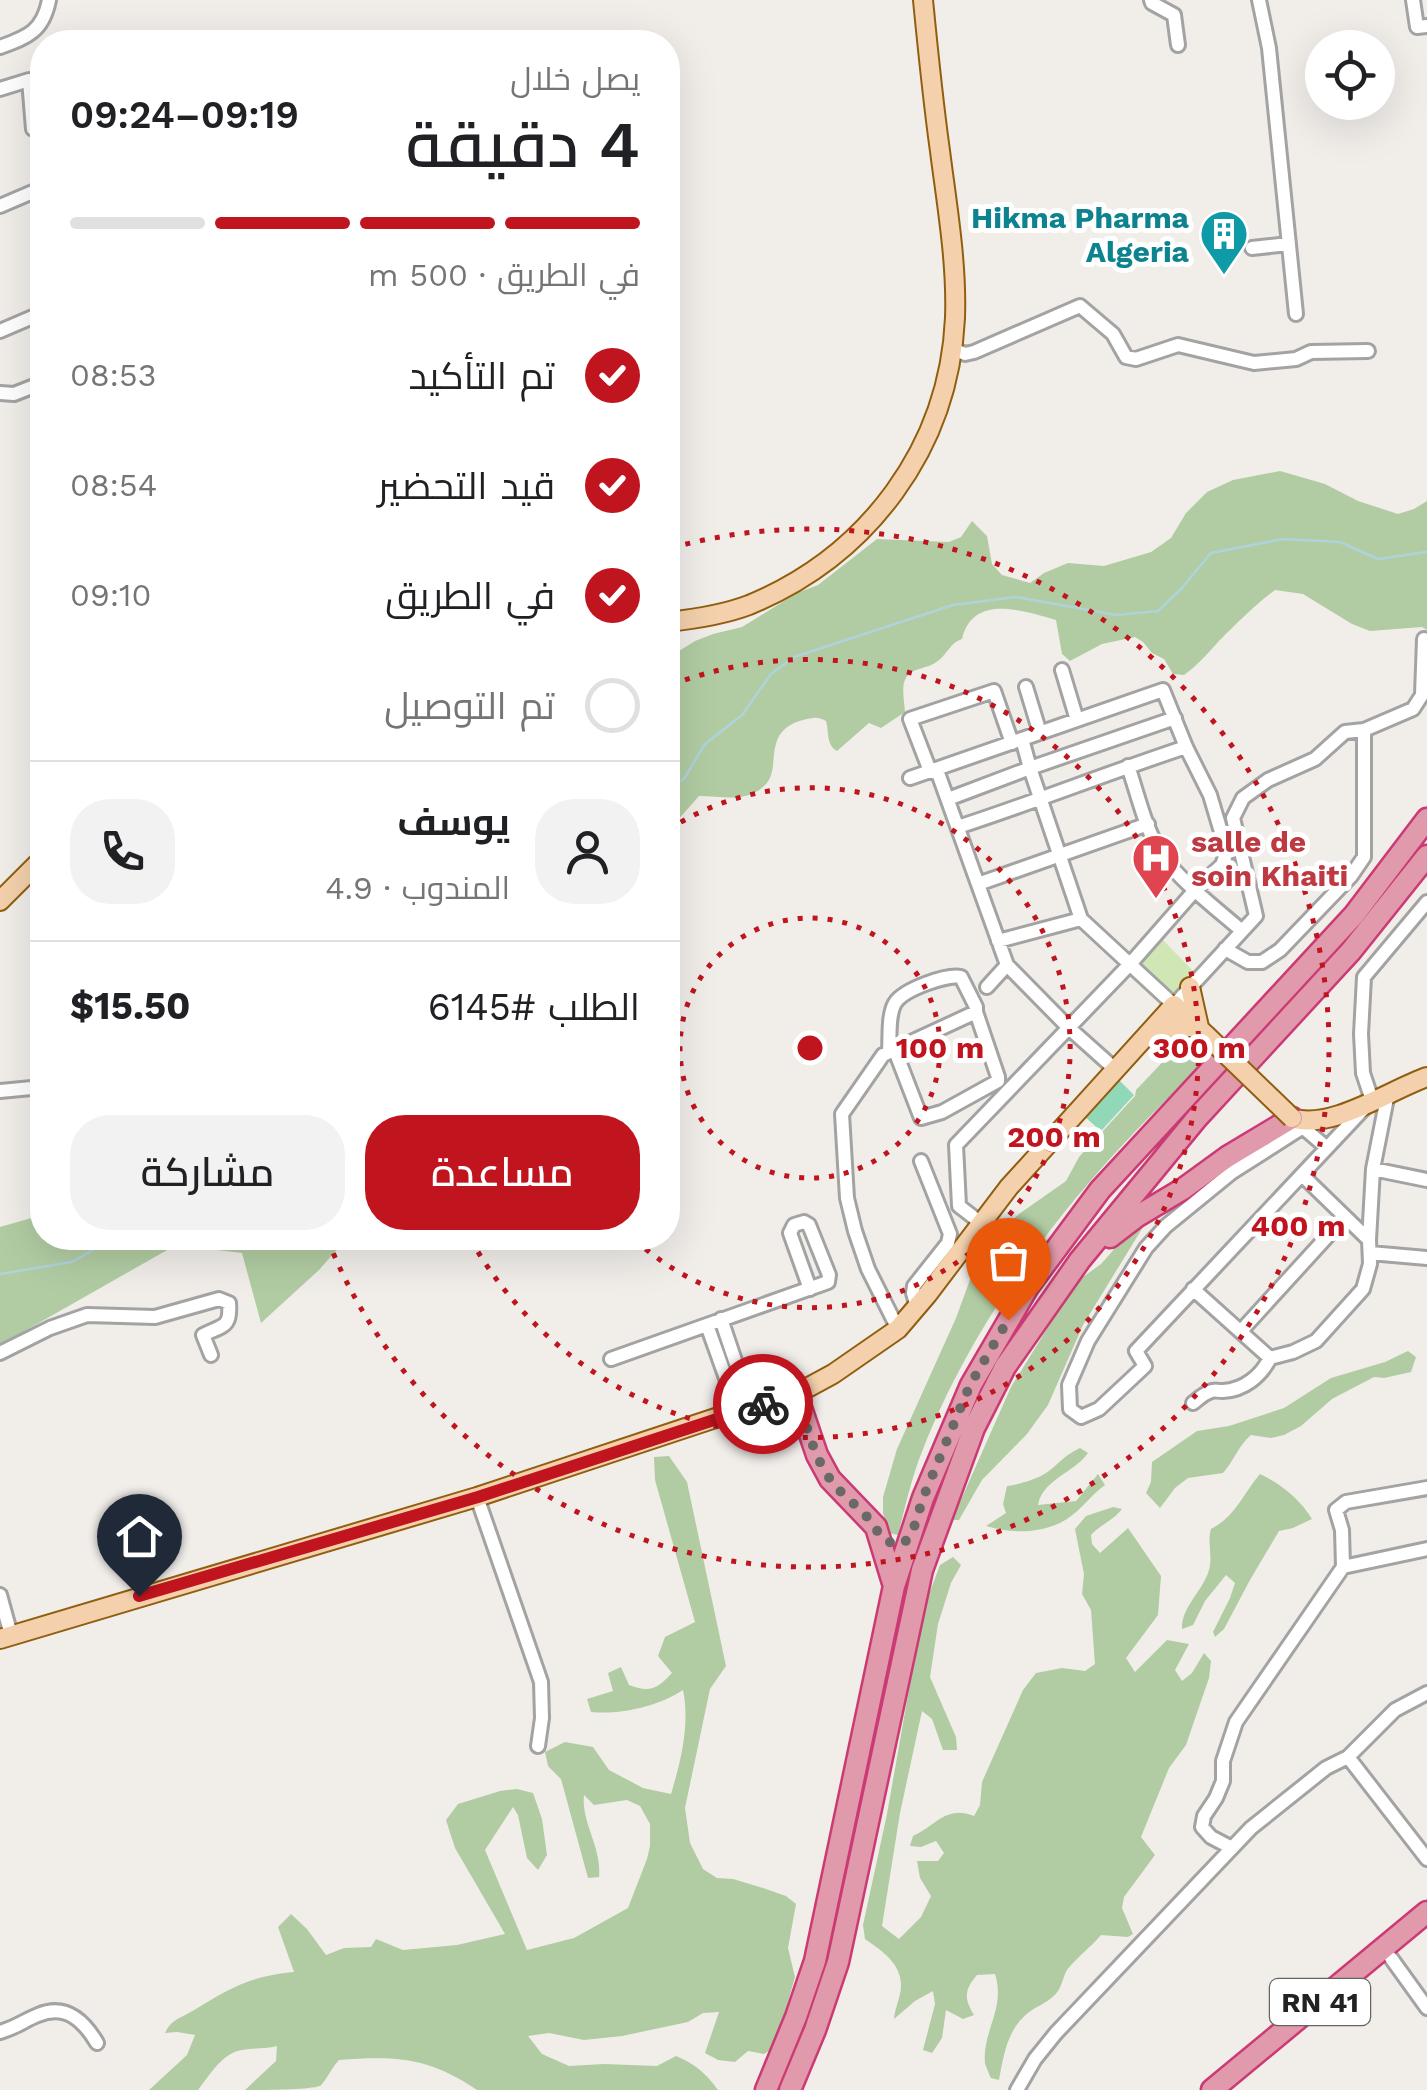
<!DOCTYPE html>
<html lang="ar">
<meta charset="utf-8">
<style>
body{margin:0;font-family:"Work Sans",Cairo,sans-serif;background:#f2f2f2;color:#202124;direction:rtl;height:100vh;display:flex;flex-direction:column;font-size:38px;white-space:nowrap}
*{box-sizing:border-box;margin:0}
p{font-size:32px;color:#757577}
.icon{flex:none;width:55px;height:55px;fill:none;stroke:currentColor;stroke-width:2;stroke-linecap:round;stroke-linejoin:round}
.map{position:relative;flex:1;overflow:hidden;direction:ltr}
.side{position:absolute;left:30px;top:30px;width:650px;height:1220px;display:flex;flex-direction:column;background:#fff;border-radius:40px;box-shadow:0 10px 40px #0002;direction:rtl}
.side>*{flex:none}
.controls{position:absolute;left:1305px;top:30px;display:grid;gap:20px}
.controls a{display:grid;place-items:center;width:90px;height:90px;border-radius:50%;background:#fff;box-shadow:0 10px 40px #0002;font-size:50px}
.pin{position:absolute;display:grid;place-items:center;width:85px;height:85px;color:#fff;margin:-102px -42px;border-radius:50% 50% 50% 0;rotate:-45deg;box-shadow:0 0 10px #0007}
.pin .icon{rotate:45deg}
.courier{position:absolute;display:grid;place-items:center;width:100px;height:100px;margin:-50px;border:8px solid #c0141e;border-radius:50%;background:#fff;color:#222;box-shadow:0 2px 12px #0007}
.head em{font-style:normal;font-weight:600}
.head div{display:flex;flex-direction:column-reverse}
.head{display:flex;align-items:center;justify-content:space-between;height:170px;padding:0 40px}
h1{font-size:65px;font-weight:600;line-height:75px}
.bar{display:grid;grid-template-columns:repeat(4,1fr);gap:15px 10px;align-content:center;height:120px;padding:0 40px}
.bar i{height:12px;border-radius:8px;background:#e0e0e0}
.bar .active{background:#c0141e}
.bar p{grid-column:span 4}
.line{display:flex;align-items:center;gap:25px;padding:0 40px;border-top:2px solid #e0e0e0}
.line div{flex:1}
.round{display:grid;place-items:center;flex:none;width:105px;height:105px;border-radius:40px;background:#f2f2f2}
ol{padding:0 40px;list-style:none}
li{display:flex;align-items:center;gap:30px;height:110px}
li p{margin-inline-start:auto}
li .icon{padding:10px;border-radius:50%;background:#c0141e;color:#fff;stroke-width:4}
li:last-child{color:#757577}
li i{width:55px;height:55px;border:5px solid #e0e0e0;border-radius:50%}
.cta{display:flex;gap:20px;margin-top:auto;padding:20px 40px}
.cta a{flex:1;height:115px;border-radius:40px;background:#c0141e;color:#fff;font-size:40px;font-weight:600;line-height:115px;text-align:center}
.cta a+a{background:#f2f2f2;color:#202124}
.map>svg:first-child{display:block}
</style>
<div class="map">
<svg width="1427" height="2090" viewBox="0 0 1427 2090">
<rect width="100%" height="100%" fill="#f1eeea"/>
<path fill="#d0e6b5" d="M 1162,939 L 1194,972 L 1173,994 L 1137,962 Z"/>
<path fill="#b1cca3" d="M 1280,471 L 1325,484 L 1358,501 L 1398,514 L 1414,509 L 1427,501 L 1427,630 L 1422,627 L 1370,631 L 1352,624 L 1303,594 L 1275,590 C 1255,605 1237,623 1219,641 C 1208,653 1198,665 1184,675 L 1173,674 L 1164,659 L 1152,653 L 1143,642 L 1135,637 L 1102,644 L 1070,661 L 1062,654 L 1056,620 C 1024,611 973,593 962,639 C 950,643 948,653 939,660 C 932,666 925,667 916,670 C 898,676 904,696 905,712 L 881,728 L 869,723 L 837,751 C 826,745 829,731 826,721 C 817,716 813,718 803,720 C 761,731 782,767 766,784 C 748,804 722,796 699,796 L 668,831 L 668,665 L 679,651 L 695,641 L 713,634 L 742,627 L 797,593 L 818,585 L 877,539 L 949,542 L 961,537 L 972,521 L 987,536 L 992,564 L 1002,575 L 1030,583 L 1044,573 L 1068,563 L 1104,566 L 1151,552 L 1171,538 L 1186,513 L 1207,492 L 1233,480 Z
M 1193,1030 L 1216,1053 C 1093,1164 976,1305 918,1462 C 910,1485 904,1511 898,1535 L 888,1533 L 883,1513 L 883,1497 L 897,1449 L 956,1318 L 982,1247 L 1019,1214 L 1066,1181 L 1079,1157 L 1135,1096 L 1136,1090 Z
M 42,1215 L 42,1238 L 347,1238 L 319,1270 L 261,1323 L 242,1253 L 176,1245 L 0,1345 L 0,1227 Z
M 1148,1219 L 1083,1325 L 1048,1405 L 1027,1434 L 982,1480 L 959,1520 L 952,1520 L 1011,1387 L 1076,1282 L 1101,1264 L 1125,1237 Z
M 1408,1351 L 1416,1357 L 1411,1372 L 1384,1378 L 1374,1377 L 1332,1399 L 1301,1426 L 1284,1435 L 1271,1438 L 1251,1435 C 1238,1446 1234,1461 1223,1473 L 1188,1478 L 1175,1488 L 1160,1508 L 1146,1493 L 1151,1482 L 1152,1462 L 1197,1431 L 1229,1426 L 1284,1408 L 1331,1378 L 1385,1362 Z
M 1080,1448 L 1088,1453 C 1074,1473 1043,1479 1038,1505 L 1076,1501 L 1098,1474 L 1105,1485 C 1091,1495 1081,1510 1067,1519 C 1043,1534 1012,1534 986,1526 L 1006,1513 L 1003,1504 L 1007,1486 C 1020,1484 1035,1480 1046,1473 C 1059,1464 1063,1456 1080,1448 Z
M 669,1456 L 687,1482 L 726,1666 L 710,1689 L 685,1808 L 690,1843 L 703,1869 L 717,1878 L 733,1879 L 763,1888 L 786,1896 L 796,1904 L 788,1948 L 795,1977 L 775,2047 L 764,2054 L 748,2051 L 735,2062 L 718,2060 L 705,2053 L 719,2012 L 703,2013 L 688,2022 L 622,2036 L 584,2040 L 549,2033 L 528,2036 L 542,2054 L 569,2066 L 604,2064 L 657,2066 L 676,2056 C 695,2064 706,2073 718,2090 L 477,2090 C 428,2057 397,2056 339,2060 C 331,2068 327,2080 320,2086 C 308,2090 261,2090 245,2090 L 276,2061 L 277,2046 C 265,2049 254,2048 242,2050 C 222,2053 210,2075 198,2090 L 149,2090 L 187,2055 L 195,2035 L 177,2032 L 165,2033 C 170,2021 178,2019 189,2013 C 227,1990 248,1976 294,1972 L 278,1927 L 291,1914 L 307,1929 L 326,1955 L 344,1948 L 371,1947 L 376,1939 L 403,1950 L 457,1945 L 505,1934 L 455,1848 L 446,1820 L 458,1804 L 500,1791 L 517,1789 L 533,1793 L 542,1819 L 547,1855 L 538,1870 L 527,1858 L 518,1815 L 513,1807 L 485,1850 L 527,1950 L 574,1938 L 628,1908 L 647,1859 L 650,1846 L 650,1824 L 640,1806 L 627,1800 L 594,1805 L 584,1795 C 581,1823 602,1847 599,1877 L 588,1878 L 561,1779 L 548,1766 L 545,1752 L 565,1742 L 593,1747 L 609,1770 L 643,1788 L 671,1794 C 681,1761 690,1724 683,1690 C 659,1706 621,1715 591,1712 L 587,1699 L 613,1691 L 608,1673 L 621,1667 L 629,1685 C 650,1693 657,1689 672,1673 L 658,1656 L 665,1637 L 695,1622 L 655,1480 L 654,1457 Z
M 1260,1474 C 1281,1484 1300,1499 1312,1519 L 1293,1528 L 1279,1531 L 1250,1580 L 1224,1629 L 1215,1637 L 1213,1632 L 1230,1598 L 1235,1583 L 1226,1575 L 1205,1601 L 1193,1625 L 1182,1629 C 1181,1607 1203,1591 1209,1570 C 1213,1557 1207,1542 1211,1529 C 1235,1517 1243,1494 1260,1474 Z
M 1113,1507 L 1122,1509 C 1113,1521 1101,1524 1091,1535 L 1092,1544 L 1100,1553 L 1128,1528 L 1161,1576 L 1158,1615 L 1126,1658 L 1135,1672 L 1167,1640 L 1189,1644 L 1175,1670 L 1182,1681 L 1192,1673 L 1204,1653 L 1211,1661 L 1209,1678 L 1186,1745 L 1169,1768 L 1141,1837 L 1155,1855 L 1124,1897 L 1122,1908 L 1133,1934 L 1128,1937 L 1101,1935 C 1090,1948 1077,1957 1067,1970 C 1063,1977 1062,1985 1058,1991 C 1052,2000 1040,2005 1032,2010 C 1008,2026 1004,2053 999,2080 L 991,2078 C 990,2077 985,2064 985,2063 C 982,2031 1006,2009 995,1974 L 977,1975 C 964,1990 964,1999 974,2015 L 963,2019 L 946,2010 L 942,2038 L 932,2053 L 923,2050 L 935,2004 L 933,1991 L 915,2001 L 894,2019 C 895,2009 898,2003 900,1994 C 906,1967 884,1952 865,1939 L 863,1925 L 887,1814 L 923,1610 L 940,1565 L 953,1557 L 961,1565 L 951,1583 L 938,1624 L 930,1677 L 956,1737 L 957,1750 L 943,1750 L 932,1719 L 922,1711 L 900,1813 L 882,1926 L 899,1939 L 921,1917 L 931,1896 L 920,1878 L 917,1861 L 938,1861 L 944,1853 L 936,1841 L 921,1847 L 910,1846 L 913,1836 C 937,1825 946,1805 974,1816 L 980,1805 L 982,1782 L 1023,1690 L 1036,1673 L 1062,1668 L 1085,1671 L 1095,1664 L 1091,1610 L 1082,1594 L 1084,1574 L 1075,1529 L 1086,1516 Z"/>
<path fill="#90d8b8" d="M 1119,1080 L 1134,1095 L 1101,1131 L 1085,1117 Z"/>
<g fill="none" stroke-linecap="round" stroke-linejoin="round">
<path stroke="#afd3da" stroke-width="2.5" d="M 668,787 L 684,779 L 705,744 L 742,715 L 771,674 L 794,657 L 953,605 L 1016,597 L 1116,615 L 1158,611 L 1181,589 L 1211,553 L 1283,539 L 1340,542 L 1378,559 L 1427,552
M 286,1238 L 290,1243 L 307,1244 L 316,1238
M 0,1274 L 72,1262 L 114,1238"/>
<g stroke="#a3a3a3" stroke-width="18">
<path id="minor" d="M 1151,0 L 1152,3 L 1174,15 L 1178,45
M 1259,0 L 1269,48 L 1296,314
M 1413,0 L 1417,27 L 1427,26
M 0,47 C 28,37 43,31 49,0
M 0,89 L 29,80 L 33,129 L 42,127
M 0,206 L 42,188
M 1252,248 L 1289,244
M 0,331 L 42,313
M 953,349 L 965,354 L 974,352 L 1080,306 L 1113,334 L 1126,357 L 1136,359 L 1178,345 L 1254,363 L 1296,359 L 1311,352 L 1368,351
M 0,393 L 14,394 L 42,383
M 1062,670 L 1077,720
M 1026,687 L 1040,733
M 1022,739 L 1030,768 L 1081,919
M 1012,743 L 994,691 L 910,719 L 930,771 L 938,773 L 1007,965 L 1069,1028 L 1116,1070
M 1128,766 C 1138,795 1145,829 1162,855 C 1180,881 1218,910 1242,931
M 910,778 L 1163,690 L 1186,747 L 1210,795 L 1227,852 L 1222,865 L 1196,889 L 1131,963 L 956,1145 L 959,1206 L 981,1223
M 948,799 L 1030,768 L 1175,718
M 958,827 C 1035,802 1110,772 1186,747
M 978,884 L 1148,824
M 998,941 L 1081,919 L 1174,1005 L 1256,916 L 1233,818 L 1243,798 L 1268,780 L 1315,759 L 1345,732 L 1364,730 L 1413,709 L 1422,695 L 1424,639
M 1225,949 L 1248,962 L 1262,962 L 1280,950 L 1351,876 L 1364,857 L 1364,730
M 987,987 L 1007,965
M 894,1048 L 921,1118 L 942,1112 L 998,1081 L 998,1077 L 976,1012
M 889,1051 C 890,1036 888,1015 895,1003 C 904,989 947,974 961,977 L 976,1007 L 976,1012 L 883,1055 L 842,1114 L 847,1198 L 855,1231 L 868,1269 L 898,1329
M 0,1091 L 42,1087
M 1314,1120 L 1231,1173 L 1166,1226 L 1146,1248 L 1088,1341 L 1069,1385 L 1070,1409 L 1081,1417 L 1099,1409 L 1145,1366 L 1136,1351 L 1372,1100 L 1363,1073 L 1361,1034 L 1364,977 L 1427,902
M 1298,1123 L 1327,1148
M 1373,1169 L 1427,1180
M 1369,1240 L 1373,1169 L 1388,1093
M 1370,1253 L 1427,1258
M 1193,1289 L 1270,1358 L 1293,1352 L 1316,1341 L 1363,1289 L 1370,1264 L 1369,1240 L 1302,1175
M 917,1308 L 913,1293 L 914,1286 L 948,1243 L 950,1234 L 921,1161
M 721,1319 L 751,1408
M 707,1325 L 738,1412
M 1241,1331 L 1345,1217
M 0,1353 L 50,1328 L 87,1315 L 155,1317 L 219,1299 L 229,1303 C 231,1328 223,1325 203,1335 L 211,1355
M 611,1359 L 828,1282 L 829,1275 L 809,1225 L 804,1222 L 794,1225 L 790,1233 L 810,1289
M 1193,1403 C 1197,1400 1201,1396 1207,1393 C 1215,1389 1214,1391 1223,1391 C 1244,1390 1261,1376 1270,1358
M 477,1497 L 541,1682 L 542,1718 L 538,1746
M 1343,1567 L 1427,1549
M 0,1595 L 11,1635
M 1348,1757 L 1427,1859
M 1230,1847 L 1211,1837 L 1202,1827 L 1204,1816 L 1216,1798 L 1223,1781 L 1223,1761 L 1236,1722 L 1343,1567 L 1342,1530 L 1336,1510 L 1346,1502 L 1427,1488
M 1391,1958 L 1427,2008
M 0,2032 C 17,2027 23,2021 38,2015 C 66,2003 84,2021 97,2043
M 1017,2090 L 1035,2059 L 1056,2033 L 1251,1828 L 1326,1768 L 1348,1757 L 1395,1710 L 1427,1693"/>
</g>
<g stroke="#915e0f" stroke-width="22">
<path id="major" d="M 668,622 C 695,619 723,615 749,605 C 868,556 949,448 955,318 C 957,263 947,206 940,151 C 933,101 928,51 923,0
M 0,901 L 42,859
M 1149,1033 L 1173,1027 L 1199,1027 L 1190,987
M 1292,1118 C 1330,1131 1390,1090 1427,1077
M 0,1639 L 477,1497 L 809,1387 L 833,1374 L 898,1329 L 927,1295 L 1009,1187 L 1174,1005 L 1206,1035"/>
</g>
<g stroke="#cc3a75" stroke-width="25">
<path id="highway" d="M 1110,1237 L 1136,1217 L 1183,1189 L 1227,1157 L 1292,1118
M 796,1393 L 817,1455 L 830,1479 L 876,1527 L 894,1586
M 766,2090 L 796,2017 L 815,1961 L 894,1586 L 923,1498 L 971,1385 L 1028,1287 L 1100,1190 L 1354,915 L 1427,819
M 790,2090 L 815,2030 L 838,1962 L 922,1570 L 974,1428 L 1005,1367 L 1080,1260 L 1197,1118 L 1351,951 L 1427,856
M 1212,2090 L 1427,1912"/>
</g>
<use href="#minor" stroke="#fff" stroke-width="12"/>
<use href="#major" stroke="#f4d1ac" stroke-width="18"/>
<use href="#highway" stroke="#e09aab" stroke-width="20"/>
<g stroke="#915e0f" stroke-width="22" stroke-linecap="butt">
<path id="major-bridge" d="M 1206,1035 L 1292,1118"/>
</g>
<use href="#major-bridge" stroke="#f4d1ac" stroke-width="18"/>
</g>
<g fill="none" stroke-linecap="round" stroke-linejoin="round">
<path stroke="#6a6968" stroke-width="10" stroke-dasharray="0 18" d="M 763,1404 L 796,1393 C 806,1422 813,1458 833,1483 C 848,1502 871,1514 880,1537 L 895,1545 L 903,1544 L 912,1534 L 923,1498 L 970,1385 L 1008,1320"/>
<path stroke="#c0141e" stroke-width="12" d="M 139,1596 L 478,1497 L 763,1404"/>
</g>
<g fill="none" stroke="#c0141e" stroke-width="5" stroke-dasharray="5 10">
<circle cx="810" cy="1048" r="130"/>
<path d="M668 830A260 260 0 1 1 633 1238"/>
<path d="M671 685A389 389 0 1 1 471 1240"/>
<path d="M671 548A519 519 0 1 1 327 1238"/>
</g>
<defs>
<g id="building-pin" transform="scale(2.5)"><path d="M0 17L-7.5 6A9.5 9.5 0 1 1 7.5 6Z" fill="#0f9aa8" stroke="#fff"/><path d="M-4-6H4V6H1V3H-1V6H-4ZM-2.5-4.3h1.7v1.8h-1.7ZM.8-4.3h1.7v1.8H.8ZM-2.5-1h1.7V.8h-1.7ZM.8-1h1.7V.8H.8Z" fill="#fff"/></g>
<g id="hospital-pin" transform="scale(2.5)"><path d="M0 17L-7.5 6A9.5 9.5 0 1 1 7.5 6Z" fill="#e0444e" stroke="#fff"/><path d="M-5-5h3v3.5h4V-5h3V5h-3V1.5h-4V5h-3Z" fill="#fff"/></g>
</defs>
<g fill-rule="evenodd">
<use href="#building-pin" x="1224" y="234"/>
<use href="#hospital-pin" x="1156" y="858"/>
</g>
<g text-anchor="middle" dominant-baseline="central" stroke-width="10" stroke-linejoin="round" paint-order="stroke">
<rect fill="#fff" stroke="#646464" stroke-width="2.5" x="1270" y="1979" width="100" height="46" rx="8"/>
<g font-size="28" font-weight="bold" fill="#222">
<text x="1320" y="2002">RN 41</text>
</g>
<g font-size="30" font-weight="bold" fill="#0d838f" stroke="#fff" text-anchor="end">
<text x="1189" y="217">Hikma Pharma<tspan x="1189" dy="34">Algeria</tspan></text>
</g>
<g font-size="30" font-weight="bold" fill="#be3a42" stroke="#fff" text-anchor="start">
<text x="1191" y="841">salle de<tspan x="1191" dy="34">soin Khaiti</tspan></text>
</g>
</g>
<circle cx="810" cy="1048" r="15" fill="#c0141e" stroke="#fff" stroke-width="5"/>
<g font-size="30" text-anchor="middle" font-weight="bold" fill="#c0141e" stroke="#fff" stroke-width="10" stroke-linejoin="round" paint-order="stroke">
<text x="940" y="1058">100 m</text>
<text x="1199" y="1058">300 m</text>
<text x="1054" y="1147">200 m</text>
<text x="1298" y="1236">400 m</text>
</g>
</svg>
<div class="controls">
<a><svg class="icon" aria-label="locate" viewBox="0 0 24 24"><circle cx="12" cy="12" r="6"/><path d="M12 2v4M12 18v4M2 12h4M18 12h4"/></svg></a>
</div>
<div class="pin" style="left:1008px;top:1320px;background:#ea580c"><svg class="icon" aria-label="bag" viewBox="0 0 24 24"><path d="M5 8h14l-1 12H6zM9 8a3 3 0 0 1 6 0"/></svg></div>
<div class="pin" style="left:139px;top:1596px;background:#1f2937"><svg class="icon" aria-label="home" viewBox="0 0 24 24"><path d="M3 11l9-7 9 7M6 9v11h12V9"/></svg></div>
<div class="courier" style="left:763px;top:1404px"><svg class="icon" aria-label="bike" viewBox="0 0 24 24"><circle cx="6" cy="16" r="4"/><circle cx="18" cy="16" r="4"/><path d="M6 16l4-8h5l3 8M10 8l3 8H6M13 5h3"/></svg></div>
<section class="side">
<div class="head"><div><h1>4 دقيقة</h1><p>يصل خلال</p></div><em>09:19–09:24</em></div>
<div class="bar"><i class="active"></i><i class="active"></i><i class="active"></i><i></i><p>في الطريق · 500 m</p></div>
<ol>
<li><svg class="icon" aria-label="check" viewBox="0 0 24 24"><path d="M5 12l5 5 9-10"/></svg>تم التأكيد<p>08:53</p></li>
<li><svg class="icon" aria-label="check" viewBox="0 0 24 24"><path d="M5 12l5 5 9-10"/></svg>قيد التحضير<p>08:54</p></li>
<li><svg class="icon" aria-label="check" viewBox="0 0 24 24"><path d="M5 12l5 5 9-10"/></svg>في الطريق<p>09:10</p></li>
<li><i></i>تم التوصيل</li>
</ol>
<div class="line" style="height:180px"><a class="round"><svg class="icon" aria-label="person" viewBox="0 0 24 24"><circle cx="12" cy="8" r="4"/><path d="M4 21q1-7 8-7t8 7"/></svg></a><div><b>يوسف</b><p>المندوب · 4.9</p></div><a class="round"><svg class="icon" aria-label="phone" viewBox="0 0 24 24"><path d="M5 4h4l2 5-3 2q2 4 5 5l2-3 5 2v4C11 20 4 13 5 4z"/></svg></a></div>
<div class="line" style="height:130px"><div>الطلب #6145</div><b>$15.50</b></div>
<div class="cta"><a>مساعدة</a><a>مشاركة</a></div>
</section>
</div>
